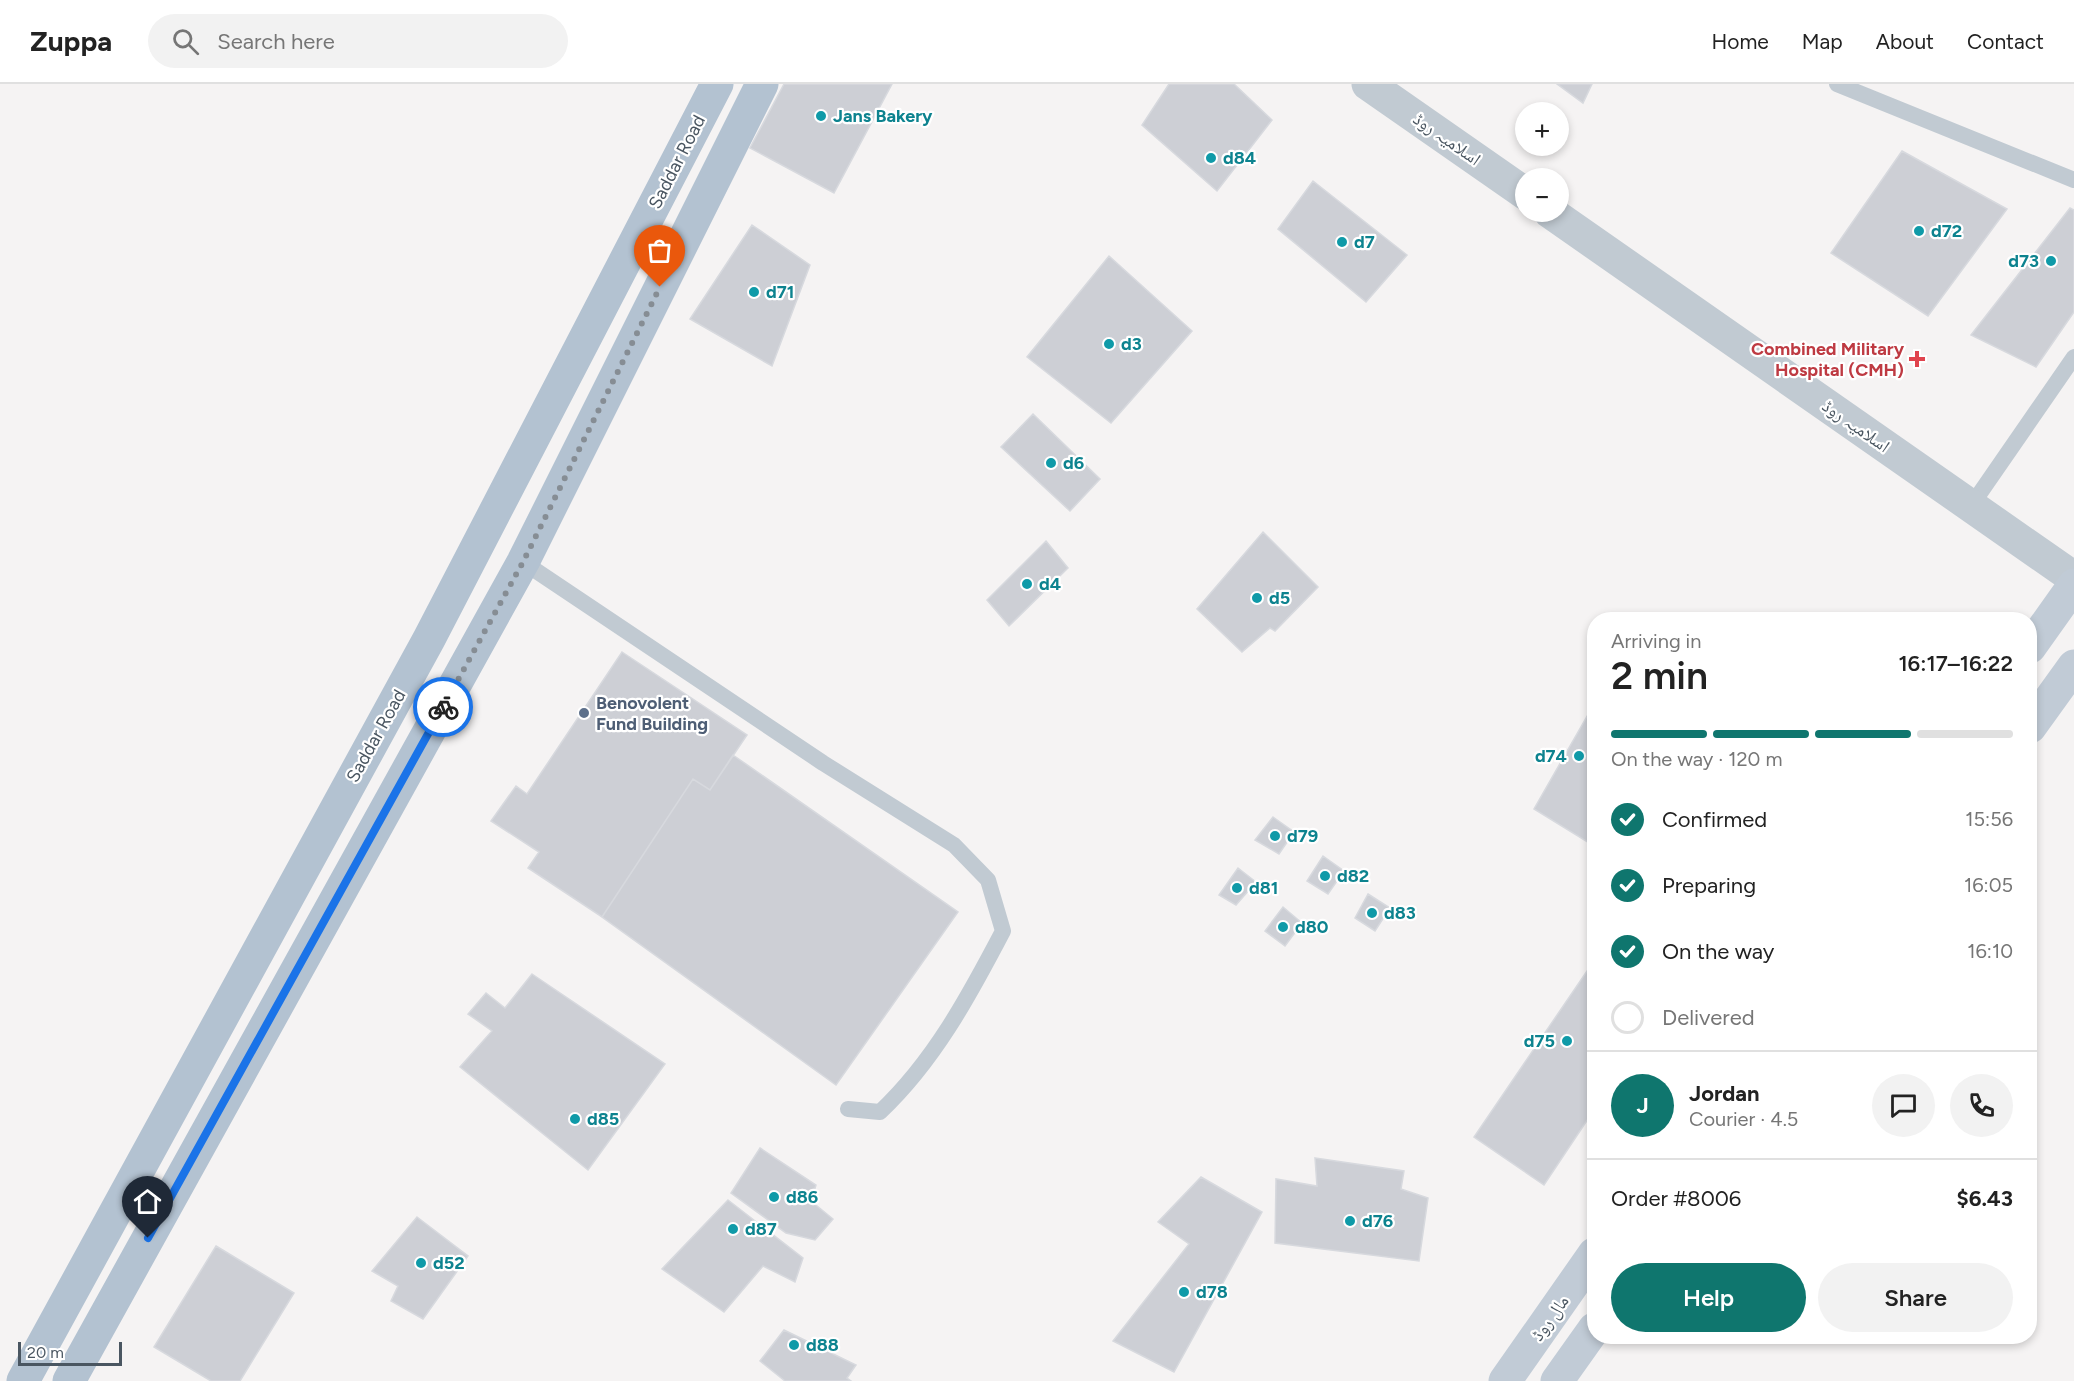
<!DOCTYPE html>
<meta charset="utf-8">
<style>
body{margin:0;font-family:Figtree,"Noto Naskh Arabic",sans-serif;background:#f2f2f2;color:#222;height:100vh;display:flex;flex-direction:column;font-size:22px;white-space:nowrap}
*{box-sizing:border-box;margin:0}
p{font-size:20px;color:#767676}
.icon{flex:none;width:33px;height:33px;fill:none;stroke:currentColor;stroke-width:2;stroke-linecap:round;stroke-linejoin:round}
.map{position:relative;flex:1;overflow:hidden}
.drawer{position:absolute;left:1587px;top:528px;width:450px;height:732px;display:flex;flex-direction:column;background:#fff;border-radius:24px;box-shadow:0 3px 9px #0003}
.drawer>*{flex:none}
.fabs{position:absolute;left:1515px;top:18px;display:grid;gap:12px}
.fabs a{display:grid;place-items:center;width:54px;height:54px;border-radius:50%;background:#fff;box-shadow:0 3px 9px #0003;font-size:30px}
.scale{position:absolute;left:18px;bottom:15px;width:104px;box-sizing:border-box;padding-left:6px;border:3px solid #4a5661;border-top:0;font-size:16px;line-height:21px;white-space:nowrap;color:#4a5661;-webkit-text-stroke:4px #fff;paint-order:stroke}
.pin{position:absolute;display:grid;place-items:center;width:51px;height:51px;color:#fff;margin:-62px -26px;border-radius:50% 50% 50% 0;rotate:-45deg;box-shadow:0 0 6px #0007}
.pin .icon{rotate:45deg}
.courier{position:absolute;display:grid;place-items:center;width:60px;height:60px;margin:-30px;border:4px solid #1a73e8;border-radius:50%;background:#fff;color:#222;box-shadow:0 2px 8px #0007}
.summary em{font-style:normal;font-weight:600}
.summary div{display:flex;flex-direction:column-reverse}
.summary{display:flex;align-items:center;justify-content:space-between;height:102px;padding:0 24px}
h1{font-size:39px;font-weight:600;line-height:45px}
.bar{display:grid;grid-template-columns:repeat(4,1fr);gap:9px 6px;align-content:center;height:72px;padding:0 24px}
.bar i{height:8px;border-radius:4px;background:#e0e0e0}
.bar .current{background:#0f766e}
.bar p{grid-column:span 4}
.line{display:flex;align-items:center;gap:15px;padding:0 24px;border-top:2px solid #e0e0e0}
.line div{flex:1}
.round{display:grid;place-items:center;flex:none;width:63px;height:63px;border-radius:32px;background:#f2f2f2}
ol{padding:0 24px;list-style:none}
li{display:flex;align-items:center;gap:18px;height:66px}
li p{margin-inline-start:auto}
li .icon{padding:6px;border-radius:50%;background:#0f766e;color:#fff;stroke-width:4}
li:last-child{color:#767676}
li i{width:33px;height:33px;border:3px solid #e0e0e0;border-radius:50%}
.cta{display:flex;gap:12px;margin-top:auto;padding:12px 24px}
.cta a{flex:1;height:69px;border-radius:36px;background:#0f766e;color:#fff;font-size:24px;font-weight:600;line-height:69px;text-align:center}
.cta a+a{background:#f2f2f2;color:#222}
header{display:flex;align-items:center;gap:36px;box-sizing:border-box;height:84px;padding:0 30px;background:#fff;border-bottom:2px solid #e0e0e0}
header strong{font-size:28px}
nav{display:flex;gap:33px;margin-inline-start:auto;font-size:21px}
.search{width:420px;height:54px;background:#f2f2f2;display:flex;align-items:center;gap:15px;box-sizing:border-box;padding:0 21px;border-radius:33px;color:#767676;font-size:22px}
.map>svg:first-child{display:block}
</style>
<header>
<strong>Zuppa</strong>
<div class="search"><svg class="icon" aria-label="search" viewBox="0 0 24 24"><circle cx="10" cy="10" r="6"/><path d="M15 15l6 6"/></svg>Search here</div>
<nav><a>Home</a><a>Map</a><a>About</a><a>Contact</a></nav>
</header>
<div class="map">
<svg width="2074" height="1297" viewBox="0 0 2074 1297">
<rect width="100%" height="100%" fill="#f5f3f3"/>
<path fill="#cdcfd5" stroke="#d7d9de" stroke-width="1.5" d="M 784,0 L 892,0 L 834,109 L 750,64 Z
M 1169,0 L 1234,0 L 1272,36 L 1217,107 L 1142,41 Z
M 1557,0 L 1592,0 L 1583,19 Z
M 1902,67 L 2007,125 L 1928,232 L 1831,169 Z
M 1313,97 L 1407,171 L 1366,218 L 1278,145 Z
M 2070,124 L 2074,126 L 2074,228 L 2036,283 L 1971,251 Z
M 752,141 L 810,181 L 772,282 L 690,235 Z
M 1109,172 L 1192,247 L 1111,339 L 1027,273 Z
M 1033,330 L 1100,395 L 1070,427 L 1001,363 Z
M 1263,448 L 1318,503 L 1275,547 L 1270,544 L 1242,568 L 1197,525 Z
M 1046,457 L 1068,484 L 1009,542 L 987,516 Z
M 622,568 L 747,651 L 710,706 L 693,695 L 602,833 L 528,784 L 539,768 L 491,737 L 516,702 L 527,710 Z
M 1594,620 L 1594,762 L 1534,725 Z
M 733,671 L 958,828 L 836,1001 L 602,833 L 693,695 L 710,706 Z
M 1273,733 L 1294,748 L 1279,770 L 1255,756 Z
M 1323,772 L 1344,787 L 1328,810 L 1307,797 Z
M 1238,784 L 1256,798 L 1236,821 L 1219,811 Z
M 1368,810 L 1390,824 L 1375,847 L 1355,834 Z
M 1283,823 L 1302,839 L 1285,862 L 1265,847 Z
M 1589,884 L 1594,888 L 1594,1026 L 1544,1101 L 1474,1053 Z
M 532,890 L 665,980 L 588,1086 L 460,983 L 492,947 L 468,930 L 486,909 L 505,924 Z
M 760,1064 L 816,1101 L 811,1117 L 833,1135 L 815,1156 L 786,1149 L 731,1109 Z
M 1315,1074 L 1404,1087 L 1401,1105 L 1428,1114 L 1419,1177 L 1275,1159 L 1276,1095 L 1317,1102 Z
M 1201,1093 L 1262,1128 L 1174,1288 L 1113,1257 L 1189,1160 L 1158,1138 Z
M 728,1116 L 803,1174 L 795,1198 L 763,1182 L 724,1228 L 662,1185 Z
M 417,1133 L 468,1172 L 423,1235 L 391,1217 L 398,1202 L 372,1187 Z
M 216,1162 L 294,1209 L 240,1297 L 211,1297 L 154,1263 Z
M 784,1246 L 856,1281 L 847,1294 L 851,1297 L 785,1297 L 760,1277 Z"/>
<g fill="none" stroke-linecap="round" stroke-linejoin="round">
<path stroke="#c1cad2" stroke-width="16" d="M 1837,0 L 2074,96
M 1971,422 L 2074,273
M 523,478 L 823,679 L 954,761 L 988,796 L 1003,847 C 969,912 934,977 880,1028 L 848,1025"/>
<path stroke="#c1cad2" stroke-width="33" d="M 1368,0 L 1526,110
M 1550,128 L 2074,494"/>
<path stroke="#c1cbd6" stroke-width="33" d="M 2030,563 L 2074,501
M 2030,643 L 2074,582
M 1505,1297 L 1594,1170
M 1557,1297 L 1594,1245"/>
<path stroke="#b3c2d1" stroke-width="33" d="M 23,1297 L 429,555 L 717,0
M 69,1297 L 523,478 L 762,0"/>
</g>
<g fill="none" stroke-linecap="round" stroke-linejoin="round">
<path stroke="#868d94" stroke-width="6" stroke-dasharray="0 10.8" d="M 443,623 L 523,478 L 660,203"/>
<path stroke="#1a73e8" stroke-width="8" d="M 148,1154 L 443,623"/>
</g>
<g fill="#0f9aa8" stroke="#fff" stroke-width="2">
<circle cx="821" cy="32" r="6"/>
<circle cx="1211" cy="74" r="6"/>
<circle cx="1919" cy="147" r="6"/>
<circle cx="1342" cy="158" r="6"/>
<circle cx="2051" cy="177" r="6"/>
<circle cx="754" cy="208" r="6"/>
<circle cx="1109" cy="260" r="6"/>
<circle cx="1051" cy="379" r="6"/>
<circle cx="1027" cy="500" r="6"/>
<circle cx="1257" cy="514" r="6"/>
<circle cx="1579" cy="672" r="6"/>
<circle cx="1275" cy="752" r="6"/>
<circle cx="1325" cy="792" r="6"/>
<circle cx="1237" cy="804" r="6"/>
<circle cx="1372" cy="829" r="6"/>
<circle cx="1283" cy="843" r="6"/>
<circle cx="1567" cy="957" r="6"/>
<circle cx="575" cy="1035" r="6"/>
<circle cx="774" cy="1113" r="6"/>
<circle cx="1350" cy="1137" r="6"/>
<circle cx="733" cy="1145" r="6"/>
<circle cx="421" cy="1179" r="6"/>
<circle cx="1184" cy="1208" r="6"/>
<circle cx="794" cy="1261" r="6"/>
</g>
<path fill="#e0444e" stroke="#fff" stroke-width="2" d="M1914 266h6v6h6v6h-6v6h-6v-6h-6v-6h6z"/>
<circle fill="#5c6f8a" stroke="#fff" stroke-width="2" cx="584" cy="629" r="6"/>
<g text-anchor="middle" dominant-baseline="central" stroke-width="4.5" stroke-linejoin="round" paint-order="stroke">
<g font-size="18" font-weight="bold" fill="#0d838f" stroke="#fff" text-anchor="start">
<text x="833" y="32">Jans Bakery</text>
<text x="1223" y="74">d84</text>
<text x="1931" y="147">d72</text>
<text x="1354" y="158">d7</text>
<text x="2039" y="177" text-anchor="end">d73</text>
<text x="766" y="208">d71</text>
<text x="1121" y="260">d3</text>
<text x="1063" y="379">d6</text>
<text x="1039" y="500">d4</text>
<text x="1269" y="514">d5</text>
<text x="1567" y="672" text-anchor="end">d74</text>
<text x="1287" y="752">d79</text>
<text x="1337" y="792">d82</text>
<text x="1249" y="804">d81</text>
<text x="1384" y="829">d83</text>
<text x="1295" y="843">d80</text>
<text x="1555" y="957" text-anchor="end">d75</text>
<text x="587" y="1035">d85</text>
<text x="786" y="1113">d86</text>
<text x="1362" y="1137">d76</text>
<text x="745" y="1145">d87</text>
<text x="433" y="1179">d52</text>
<text x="1196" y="1208">d78</text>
<text x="806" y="1261">d88</text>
</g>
<g font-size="18" fill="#4a5661" stroke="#fff">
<text transform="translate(1447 55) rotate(35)">اسلامیہ روڈ</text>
<text transform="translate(677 78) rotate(-63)">Saddar Road</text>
<text transform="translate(1856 342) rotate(35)">اسلامیہ روڈ</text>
<text transform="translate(376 652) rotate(-61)">Saddar Road</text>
<text transform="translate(1550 1234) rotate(-55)">مال روڈ</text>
</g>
<g font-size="18" font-weight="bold" fill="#be3a42" stroke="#fff" text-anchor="end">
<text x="1904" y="265">Combined Military<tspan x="1904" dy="21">Hospital (CMH)</tspan></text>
</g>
<g font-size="18" font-weight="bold" fill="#4e5e75" stroke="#fff" text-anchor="start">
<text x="596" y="619">Benovolent<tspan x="596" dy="21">Fund Building</tspan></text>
</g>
</g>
</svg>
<div class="fabs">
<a>+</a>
<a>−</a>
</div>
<div class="scale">20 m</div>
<div class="pin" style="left:660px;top:203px;background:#ea580c"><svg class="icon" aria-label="bag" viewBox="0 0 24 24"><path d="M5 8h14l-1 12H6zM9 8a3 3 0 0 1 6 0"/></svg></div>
<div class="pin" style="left:148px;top:1154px;background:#1f2937"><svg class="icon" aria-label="home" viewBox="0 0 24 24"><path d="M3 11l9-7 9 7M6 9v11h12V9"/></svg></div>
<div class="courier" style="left:443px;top:623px"><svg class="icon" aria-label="bike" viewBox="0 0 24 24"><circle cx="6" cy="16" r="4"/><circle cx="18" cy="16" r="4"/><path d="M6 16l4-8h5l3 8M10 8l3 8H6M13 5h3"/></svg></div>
<section class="drawer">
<div class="summary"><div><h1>2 min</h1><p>Arriving in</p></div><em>16:17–16:22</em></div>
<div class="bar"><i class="current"></i><i class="current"></i><i class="current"></i><i></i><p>On the way · 120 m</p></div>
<ol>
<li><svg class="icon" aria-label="check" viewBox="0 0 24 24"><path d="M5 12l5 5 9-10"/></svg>Confirmed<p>15:56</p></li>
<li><svg class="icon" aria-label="check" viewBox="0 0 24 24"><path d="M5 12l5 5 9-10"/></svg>Preparing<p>16:05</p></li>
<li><svg class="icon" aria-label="check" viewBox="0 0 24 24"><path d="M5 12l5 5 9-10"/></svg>On the way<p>16:10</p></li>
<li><i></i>Delivered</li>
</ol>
<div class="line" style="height:108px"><b class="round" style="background:#0f766e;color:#fff">J</b><div><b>Jordan</b><p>Courier · 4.5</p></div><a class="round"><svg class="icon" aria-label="chat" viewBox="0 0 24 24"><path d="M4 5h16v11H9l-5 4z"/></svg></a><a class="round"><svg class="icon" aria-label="phone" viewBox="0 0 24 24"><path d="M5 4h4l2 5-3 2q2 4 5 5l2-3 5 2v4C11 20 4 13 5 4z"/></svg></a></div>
<div class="line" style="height:78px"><div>Order #8006</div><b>$6.43</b></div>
<div class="cta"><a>Help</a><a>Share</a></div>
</section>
</div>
